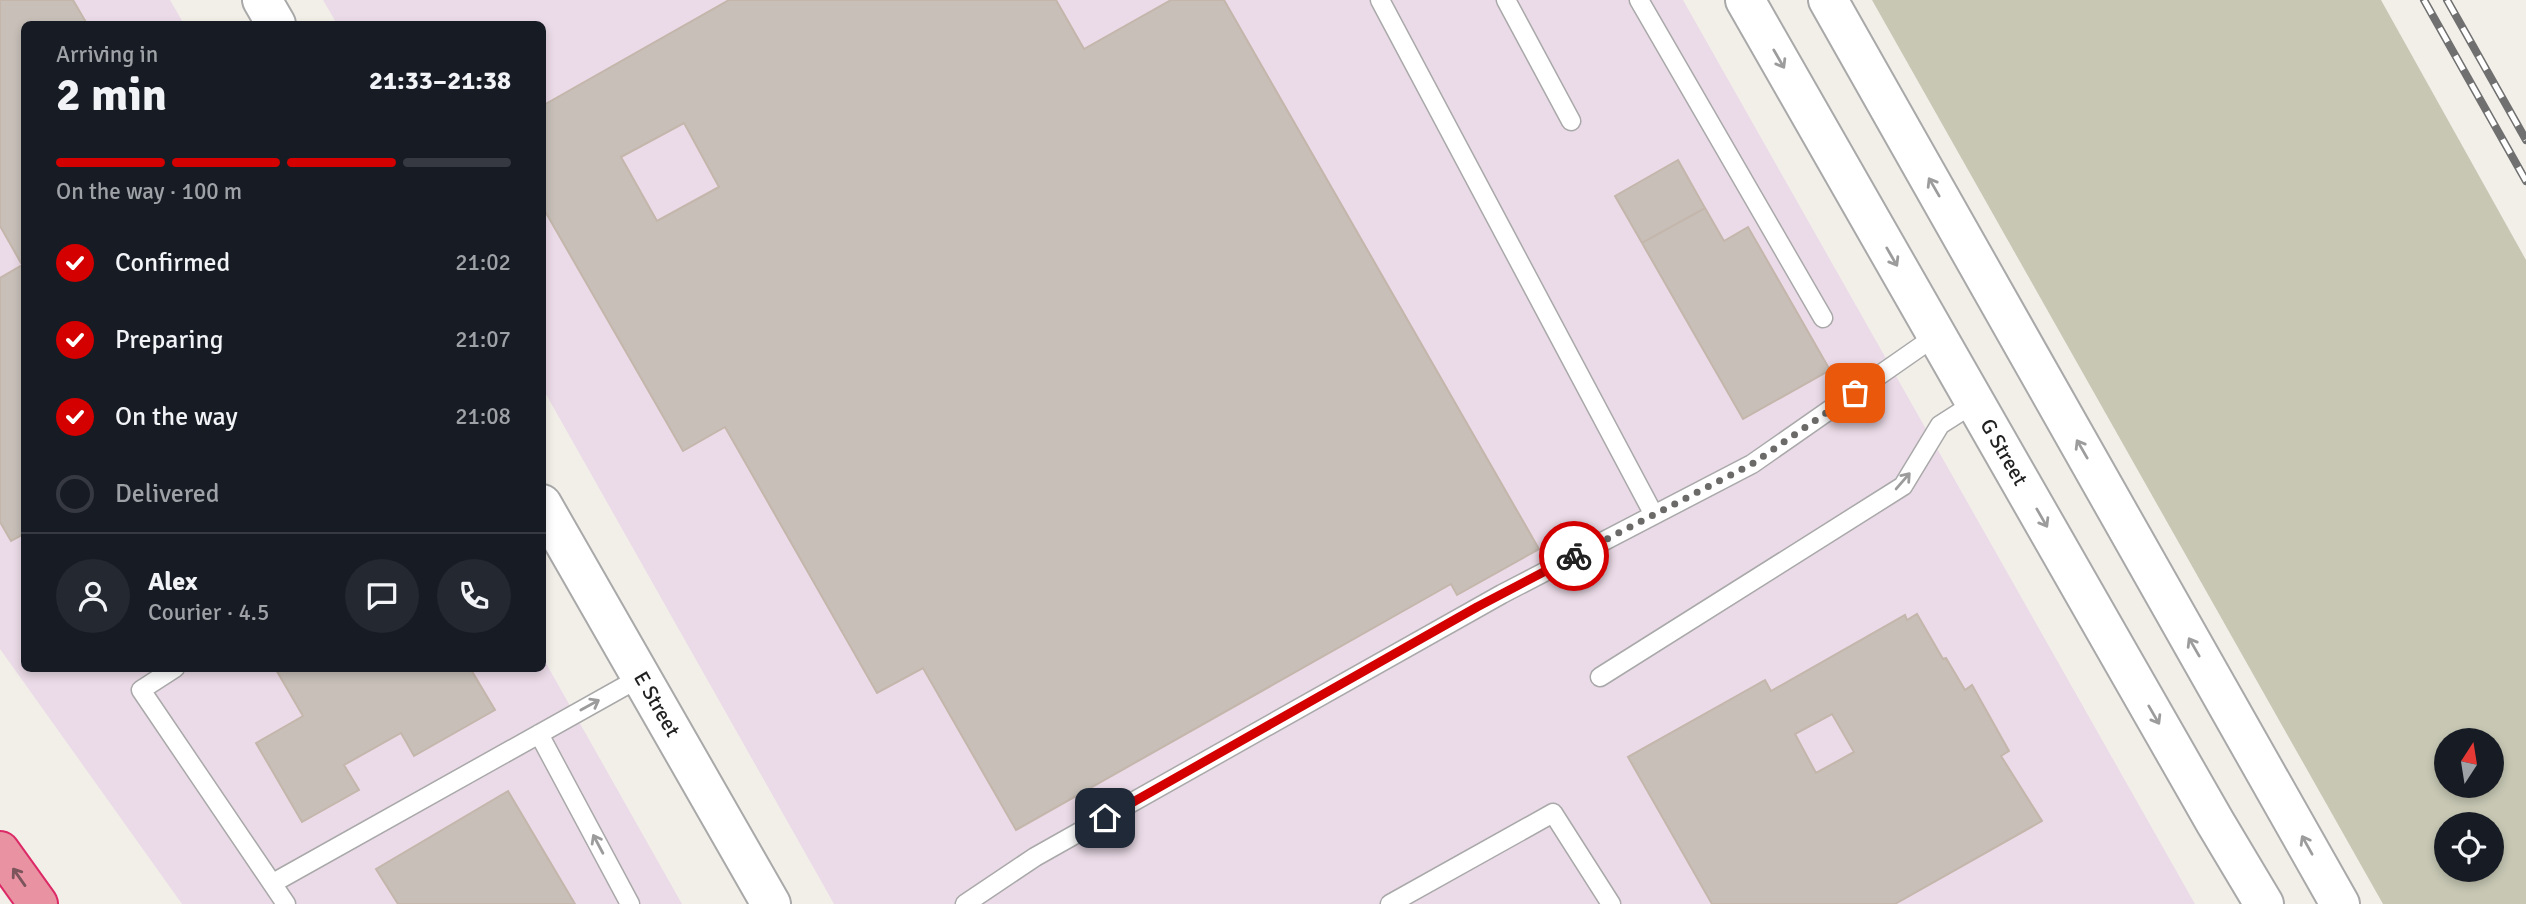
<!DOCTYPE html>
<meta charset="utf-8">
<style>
body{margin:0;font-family:Signika,sans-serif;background:#242831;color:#f1f3f6;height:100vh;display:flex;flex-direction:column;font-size:26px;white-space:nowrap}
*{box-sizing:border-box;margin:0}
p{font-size:23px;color:#9ea1a6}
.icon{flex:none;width:38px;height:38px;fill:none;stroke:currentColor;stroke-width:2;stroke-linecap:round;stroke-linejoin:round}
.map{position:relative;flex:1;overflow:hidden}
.sheet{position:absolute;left:21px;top:21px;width:525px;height:651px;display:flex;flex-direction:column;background:#171b24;border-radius:10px;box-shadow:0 4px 10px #0003}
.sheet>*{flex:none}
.needle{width:46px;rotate:12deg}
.buttons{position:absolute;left:2434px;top:728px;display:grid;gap:14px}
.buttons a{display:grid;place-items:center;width:70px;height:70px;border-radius:50%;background:#171b24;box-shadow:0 4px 10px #0003;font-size:35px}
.pin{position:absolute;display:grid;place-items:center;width:60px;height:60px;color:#fff;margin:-30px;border-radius:14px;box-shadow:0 4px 10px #0006}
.courier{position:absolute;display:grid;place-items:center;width:70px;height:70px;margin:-35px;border:5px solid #d40000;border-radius:50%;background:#fff;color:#222;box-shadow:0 2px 9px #0007}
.head em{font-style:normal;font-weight:700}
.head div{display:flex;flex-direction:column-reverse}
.head{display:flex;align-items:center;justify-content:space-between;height:119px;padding:0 35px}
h1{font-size:46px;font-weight:700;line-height:52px}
.bar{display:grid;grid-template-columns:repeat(4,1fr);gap:10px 7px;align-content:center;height:84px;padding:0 35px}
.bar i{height:9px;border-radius:5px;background:#363941}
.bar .selected{background:#d40000}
.bar p{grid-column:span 4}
.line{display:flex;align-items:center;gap:18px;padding:0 35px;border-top:2px solid #363941}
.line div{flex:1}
.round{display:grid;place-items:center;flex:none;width:74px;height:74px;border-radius:37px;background:#242831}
ol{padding:0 35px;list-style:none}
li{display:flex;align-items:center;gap:21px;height:77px}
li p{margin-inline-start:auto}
li .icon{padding:7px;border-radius:50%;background:#d40000;color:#fff;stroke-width:4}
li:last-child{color:#9ea1a6}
li i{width:38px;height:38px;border:4px solid #363941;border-radius:50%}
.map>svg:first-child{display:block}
</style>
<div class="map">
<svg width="2526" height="904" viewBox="0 0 2526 904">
<rect width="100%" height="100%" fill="#f2efe9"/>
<path fill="#ebdbe8" d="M 0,0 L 170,0 L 184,24 L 24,24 L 24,668 L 542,668 L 543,658 L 682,904 L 182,904 L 0,649 Z
M 323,0 L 1683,0 L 2195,904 L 834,904 L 543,389 L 542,24 L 337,24 Z"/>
<path fill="#c7c7b4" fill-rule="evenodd" d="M 1872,0 L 2381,0 L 2526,260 L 2526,904 L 2383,904 ZM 2446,740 L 2492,740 L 2492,786 L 2446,786 ZM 2446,824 L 2492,824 L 2492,870 L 2446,870 Z"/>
<path fill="#c7bfb8" stroke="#c4b6ab" stroke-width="2" fill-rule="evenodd" d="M 0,0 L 73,0 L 87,24 L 24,24 L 24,262 L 21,263 L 0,226 Z
M 729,0 L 1056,0 L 1084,49 L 1171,0 L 1224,0 L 1539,549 L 1457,595 L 1451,584 L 1016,830 L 923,668 L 877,693 L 725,427 L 683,451 L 542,206 L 542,106 ZM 684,123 L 719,187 L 657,221 L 621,157 Z
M 1678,160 L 1705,208 L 1642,243 L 1615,196 Z
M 1705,208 L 1724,241 L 1748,227 L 1830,370 L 1743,419 L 1642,243 Z
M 24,264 L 24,534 L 11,541 L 0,522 L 0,278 Z
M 1917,614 L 1943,659 L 1946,658 L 1965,690 L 1972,685 L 2009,751 L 2001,756 L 2042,821 L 1895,904 L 1712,904 L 1628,757 L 1765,680 L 1771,691 L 1905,615 L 1907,620 ZM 1832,714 L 1854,752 L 1816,773 L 1795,734 Z
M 275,668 L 470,668 L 495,710 L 414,756 L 401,733 L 344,765 L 359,790 L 302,822 L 256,743 L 303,716 Z
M 508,791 L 575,904 L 398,904 L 376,869 Z"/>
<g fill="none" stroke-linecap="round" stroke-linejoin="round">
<g stroke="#a9a9a9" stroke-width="21">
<path id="service" d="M 1380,0 L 1654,515
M 1506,0 L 1571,121
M 1639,0 L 1823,318
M 175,668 L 141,690 L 286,904
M 1600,677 L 1903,486 L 1940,425 L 1976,402
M 539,734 L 630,904
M 273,883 L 641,677
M 965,904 L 1035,857 L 1502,594 L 1752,464 L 1937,335
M 1390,904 L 1553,813 L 1611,904"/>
</g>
<g stroke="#a9a9a9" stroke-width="42">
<path id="tertiary" d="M 262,0 L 276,24
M 1745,0 L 2215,822 L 2264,904
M 1828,0 L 2340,904
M 542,504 L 771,904"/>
</g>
<g stroke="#dc2a67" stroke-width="42">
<path id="motorway" d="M 0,851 L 38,904"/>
</g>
<use href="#service" stroke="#fff" stroke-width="18"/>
<use href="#tertiary" stroke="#fff" stroke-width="38"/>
<use href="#motorway" stroke="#e892a2" stroke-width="38"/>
<g stroke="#707070" stroke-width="8">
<path id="rail" d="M 2424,0 L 2526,181
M 2447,0 L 2526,140"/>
</g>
<use href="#rail" stroke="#fff" stroke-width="5" stroke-dasharray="16" stroke-linecap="butt"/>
</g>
<defs><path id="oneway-shaft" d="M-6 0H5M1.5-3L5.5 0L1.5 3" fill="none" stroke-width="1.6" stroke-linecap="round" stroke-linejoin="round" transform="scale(1.75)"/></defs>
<g stroke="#9c9c9c">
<use href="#oneway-shaft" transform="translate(1779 59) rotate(60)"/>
<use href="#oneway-shaft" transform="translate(1934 187) rotate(-120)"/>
<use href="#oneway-shaft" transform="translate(1892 257) rotate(60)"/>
<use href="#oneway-shaft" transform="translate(2082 449) rotate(-120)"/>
<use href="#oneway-shaft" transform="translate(1903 481) rotate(-49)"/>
<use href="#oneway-shaft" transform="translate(2042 518) rotate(60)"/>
<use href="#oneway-shaft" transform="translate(2194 647) rotate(-120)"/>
<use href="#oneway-shaft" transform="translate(590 705) rotate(-29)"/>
<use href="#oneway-shaft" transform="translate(2154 715) rotate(60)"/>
<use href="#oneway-shaft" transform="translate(598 844) rotate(-118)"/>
<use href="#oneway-shaft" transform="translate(2307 845) rotate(-119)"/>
</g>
<use stroke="#7b545c" href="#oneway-shaft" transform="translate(19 877) rotate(-125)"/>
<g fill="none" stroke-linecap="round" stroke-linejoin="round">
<path stroke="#6b6a68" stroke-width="7" stroke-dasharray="0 12.6" d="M 1574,556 L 1752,464 L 1855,393"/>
<path stroke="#d40000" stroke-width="9" d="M 1105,818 L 1477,607 L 1574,556"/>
</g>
<g text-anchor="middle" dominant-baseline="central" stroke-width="5" stroke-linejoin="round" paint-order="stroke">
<g font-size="21" fill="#222" stroke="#fff">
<text transform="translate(2004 452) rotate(60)">G Street</text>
<text transform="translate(657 704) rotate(60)">E Street</text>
</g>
</g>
</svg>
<div class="buttons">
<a><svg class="needle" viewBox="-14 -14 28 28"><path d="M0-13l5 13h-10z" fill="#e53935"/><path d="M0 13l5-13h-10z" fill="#9ea1a6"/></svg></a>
<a><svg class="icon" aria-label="locate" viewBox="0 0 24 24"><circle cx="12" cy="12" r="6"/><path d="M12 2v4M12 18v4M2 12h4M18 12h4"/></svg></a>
</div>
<div class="pin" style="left:1855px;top:393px;background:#ea580c"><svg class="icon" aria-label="bag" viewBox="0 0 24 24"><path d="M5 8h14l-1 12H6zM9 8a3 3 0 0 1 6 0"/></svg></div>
<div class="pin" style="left:1105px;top:818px;background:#1f2937"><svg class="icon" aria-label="home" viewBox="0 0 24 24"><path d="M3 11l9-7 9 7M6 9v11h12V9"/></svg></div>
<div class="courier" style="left:1574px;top:556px"><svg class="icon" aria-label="bike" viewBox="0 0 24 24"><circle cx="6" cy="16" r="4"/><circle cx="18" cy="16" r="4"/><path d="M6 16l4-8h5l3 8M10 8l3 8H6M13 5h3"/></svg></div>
<section class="sheet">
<div class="head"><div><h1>2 min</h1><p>Arriving in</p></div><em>21:33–21:38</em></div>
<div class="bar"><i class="selected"></i><i class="selected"></i><i class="selected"></i><i></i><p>On the way · 100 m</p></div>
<ol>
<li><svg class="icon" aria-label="check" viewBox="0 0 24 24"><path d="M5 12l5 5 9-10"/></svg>Confirmed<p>21:02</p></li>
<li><svg class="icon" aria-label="check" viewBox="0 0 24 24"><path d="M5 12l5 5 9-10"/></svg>Preparing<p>21:07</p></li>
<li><svg class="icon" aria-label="check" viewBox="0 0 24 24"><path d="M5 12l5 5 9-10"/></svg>On the way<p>21:08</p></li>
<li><i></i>Delivered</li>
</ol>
<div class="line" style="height:126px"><a class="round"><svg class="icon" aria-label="person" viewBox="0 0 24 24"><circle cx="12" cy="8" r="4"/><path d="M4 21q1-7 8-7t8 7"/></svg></a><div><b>Alex</b><p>Courier · 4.5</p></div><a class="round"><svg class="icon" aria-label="chat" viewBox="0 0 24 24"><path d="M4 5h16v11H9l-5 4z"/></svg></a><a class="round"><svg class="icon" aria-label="phone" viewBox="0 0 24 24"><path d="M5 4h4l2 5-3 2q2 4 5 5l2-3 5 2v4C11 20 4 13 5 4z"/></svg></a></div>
</section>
</div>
